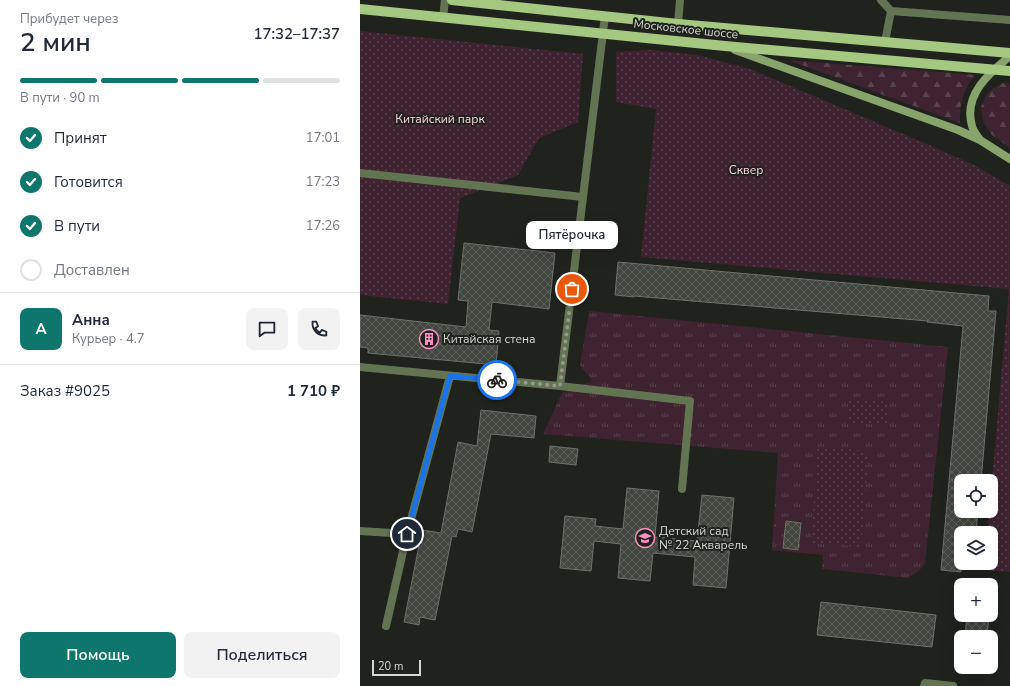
<!DOCTYPE html>
<html lang="ru">
<meta charset="utf-8">
<style>
body{margin:0;font-family:"Nunito Sans",sans-serif;background:#f2f2f3;color:#1f2937;height:100vh;display:flex;flex-direction:column;font-size:15px;white-space:nowrap}
*{box-sizing:border-box;margin:0}
p{font-size:13px;color:#747a83}
.icon{flex:none;width:22px;height:22px;fill:none;stroke:currentColor;stroke-width:2;stroke-linecap:round;stroke-linejoin:round}
.map{position:relative;flex:1;overflow:hidden}
.details{display:flex;flex-direction:column;background:#fff;width:360px}
.details>*{flex:none}
.controls{position:absolute;left:594px;top:474px;display:grid;gap:8px}
.controls a{display:grid;place-items:center;width:44px;height:44px;border-radius:8px;background:#fff;box-shadow:0 4px 16px #0002;font-size:20px}
.scale{position:absolute;left:12px;bottom:10px;width:49px;box-sizing:border-box;padding-left:4px;border:2px solid #d4d7d2;border-top:0;font-size:11px;line-height:14px;white-space:nowrap;color:#d4d7d2;-webkit-text-stroke:3px #20231d;paint-order:stroke}
.pin{position:absolute;display:grid;place-items:center;width:34px;height:34px;color:#fff;margin:-17px;border:2px solid #fff;border-radius:50%;box-shadow:0 1px 4px #0007}
.courier{position:absolute;display:grid;place-items:center;width:40px;height:40px;margin:-20px;border:3px solid #1a73e8;border-radius:50%;background:#fff;color:#222;box-shadow:0 1px 5px #0007}
.bubble{position:absolute;height:28px;border-radius:8px;background:#fff;box-shadow:0 4px 16px #0002;font-size:13px;font-weight:600;line-height:28px;text-align:center}
.overview em{font-style:normal;font-weight:600}
.overview div{display:flex;flex-direction:column-reverse}
.overview{display:flex;align-items:center;justify-content:space-between;height:68px;padding:0 20px}
h1{font-size:26px;font-weight:600;line-height:30px}
.bar{display:grid;grid-template-columns:repeat(4,1fr);gap:6px 4px;align-content:center;height:48px;padding:0 20px}
.bar i{height:5px;border-radius:3px;background:#e0e1e3}
.bar .current{background:#0f766e}
.bar p{grid-column:span 4}
.line{display:flex;align-items:center;gap:10px;padding:0 20px;border-top:1px solid #e0e1e3}
.line div{flex:1}
.round{display:grid;place-items:center;flex:none;width:42px;height:42px;border-radius:8px;background:#f2f2f3}
ol{padding:0 20px;list-style:none}
li{display:flex;align-items:center;gap:12px;height:44px}
li p{margin-inline-start:auto}
li .icon{padding:4px;border-radius:50%;background:#0f766e;color:#fff;stroke-width:4}
li:last-child{color:#747a83}
li i{width:22px;height:22px;border:2px solid #e0e1e3;border-radius:50%}
.action{display:flex;gap:8px;margin-top:auto;padding:8px 20px}
.action a{flex:1;height:46px;border-radius:8px;background:#0f766e;color:#fff;font-size:16px;font-weight:600;line-height:46px;text-align:center}
.action a+a{background:#f2f2f3;color:#1f2937}
main{display:flex;flex:1;min-height:0}
.map>svg:first-child{display:block}
</style>
<main>
<section class="details">
<div class="overview"><div><h1>2 мин</h1><p>Прибудет через</p></div><em>17:32–17:37</em></div>
<div class="bar"><i class="current"></i><i class="current"></i><i class="current"></i><i></i><p>В пути · 90 m</p></div>
<ol>
<li><svg class="icon" aria-label="check" viewBox="0 0 24 24"><path d="M5 12l5 5 9-10"/></svg>Принят<p>17:01</p></li>
<li><svg class="icon" aria-label="check" viewBox="0 0 24 24"><path d="M5 12l5 5 9-10"/></svg>Готовится<p>17:23</p></li>
<li><svg class="icon" aria-label="check" viewBox="0 0 24 24"><path d="M5 12l5 5 9-10"/></svg>В пути<p>17:26</p></li>
<li><i></i>Доставлен</li>
</ol>
<div class="line" style="height:72px"><b class="round" style="background:#0f766e;color:#fff">А</b><div><b>Анна</b><p>Курьер · 4.7</p></div><a class="round"><svg class="icon" aria-label="chat" viewBox="0 0 24 24"><path d="M4 5h16v11H9l-5 4z"/></svg></a><a class="round"><svg class="icon" aria-label="phone" viewBox="0 0 24 24"><path d="M5 4h4l2 5-3 2q2 4 5 5l2-3 5 2v4C11 20 4 13 5 4z"/></svg></a></div>
<div class="line" style="height:52px"><div>Заказ #9025</div><b>1 710 ₽</b></div>
<div class="action"><a>Помощь</a><a>Поделиться</a></div>
</section>
<div class="map">
<svg width="650" height="686" viewBox="0 0 650 686">
<defs>
<pattern id="grass-tufts" width="24" height="20" patternUnits="userSpaceOnUse"><rect width="24" height="20" fill="#3f2330"/><path d="M3 7l-1-3M5 7V3M7 7l1-3M15 17l-1-3M17 17v-4M19 17l1-3" fill="none" stroke="#5a424d"/></pattern>
<pattern id="forest-firs" width="22" height="20" patternUnits="userSpaceOnUse"><rect width="22" height="20" fill="#3f2330"/><path d="M5 1l3.5 6h-7zM16 11l3.5 6h-7z" fill="#5a424d"/></pattern>
<pattern id="park-dots" width="8" height="8" patternUnits="userSpaceOnUse"><rect width="8" height="8" fill="#3f2330"/><path d="M2 2h.1M6 6h.1" fill="none" stroke="#5a424d" stroke-width="1.8" stroke-linecap="round"/></pattern>
<pattern id="building-cross-hatch" width="8" height="8" patternUnits="userSpaceOnUse"><rect width="8" height="8" fill="#42463f"/><path d="M0 0l8 8M0 8l8-8" fill="none" stroke="#5c605a"/></pattern>
</defs>
<rect width="100%" height="100%" fill="#20231d"/>
<path fill="url(#grass-tufts)" d="M 229,311 L 588,347 L 565,563 L 559,571 L 548,578 L 462,569 L 463,555 L 412,550 L 418,453 L 183,434 L 202,393 L 232,381 L 220,365 Z"/>
<path fill="url(#forest-firs)" d="M 428,60 L 616,75 C 602,91 600,102 600,123 Z
M 643,83 L 650,84 L 650,148 L 632,135 L 623,122 L 621,107 L 628,92 Z"/>
<path fill="url(#park-dots)" d="M 0,31 L 223,54 L 218,122 L 179,138 L 158,175 L 100,198 L 88,304 L 0,295 Z
M 290,50 L 337,55 L 390,69 L 576,148 L 616,166 L 650,186 L 650,572 L 624,570 L 625,563 L 631,563 L 631,533 L 627,533 L 629,511 L 631,511 L 631,492 L 649,289 L 281,257 L 296,109 L 256,102 L 256,52 Z
M 489,400 L 528,402 L 527,425 L 488,423 Z
M 458,447 L 509,451 L 501,547 L 451,543 Z"/>
<path fill="url(#building-cross-hatch)" stroke="#6d7169" d="M 104,243 L 195,253 L 189,309 L 132,302 L 129,330 L 139,331 L 136,365 L 8,353 L 8,348 L 0,347 L 0,315 L 106,327 L 108,301 L 98,300 Z
M 258,262 L 629,296 L 628,311 L 636,311 L 621,481 L 601,481 L 601,511 L 618,511 L 616,533 L 601,533 L 601,572 L 581,570 L 603,326 L 567,322 L 568,321 L 274,296 L 274,297 L 255,295 Z
M 121,410 L 176,416 L 174,438 L 131,434 L 112,532 L 98,529 L 96,537 L 92,536 L 75,620 L 60,617 L 59,625 L 44,622 L 62,530 L 81,533 L 98,442 L 117,446 Z
M 190,446 L 218,449 L 216,465 L 189,462 Z
M 267,488 L 299,491 L 295,537 L 337,541 L 342,495 L 374,498 L 366,588 L 333,585 L 335,557 L 293,553 L 290,581 L 258,578 L 261,544 L 234,541 L 231,571 L 200,568 L 205,516 L 236,519 L 235,526 L 263,529 Z
M 426,521 L 441,523 L 438,550 L 423,548 Z
M 461,602 L 576,615 L 572,647 L 457,635 Z
M 607,615 L 629,616 L 627,637 L 605,637 Z"/>
<g fill="none" stroke-linecap="round" stroke-linejoin="round">
<path stroke="#637452" stroke-width="8" d="M 521,0 L 531,11 L 650,20
M 83,18 L 85,0
M 318,24 L 320,0
M 525,42 L 531,11
M 0,173 L 223,197 L 245,16
M 0,367 L 200,386 L 330,401 L 322,489
M 0,531 L 47,534
M 26,626 L 47,534 L 90,376
M 564,686 L 565,683 L 593,686"/>
<path stroke="#637452" stroke-width="8" d="M 200,386 L 223,197"/>
<path stroke="#88a36c" stroke-width="8" d="M 375,50 L 598,130 L 620,140 L 650,159
M 620,140 C 617,135 613,131 612,126 C 603,95 629,73 650,56"/>
<path stroke="#a5c880" stroke-width="10" d="M 92,0 L 318,24 L 650,53
M 0,9 L 365,46 L 650,71"/>
</g>
<g fill="none" stroke-linecap="round" stroke-linejoin="round">
<path stroke="#959893" stroke-width="4" stroke-dasharray="0 7.2" d="M 137,380 L 200,386 L 212,289"/>
<path stroke="#1a73e8" stroke-width="5" d="M 47,534 L 90,376 L 137,380"/>
</g>
<defs>
<g id="building-ring" transform="scale(1)"><circle r="9.5" fill="#20231d" stroke="#fc8fc2" stroke-width="1.5"/><path d="M-4-6H4V6H1V3H-1V6H-4ZM-2.5-4.3h1.7v1.8h-1.7ZM.8-4.3h1.7v1.8H.8ZM-2.5-1h1.7V.8h-1.7ZM.8-1h1.7V.8H.8Z" fill="#fc8fc2"/></g>
<g id="school-ring" transform="scale(1)"><circle r="9.5" fill="#20231d" stroke="#fc8fc2" stroke-width="1.5"/><path d="M0-5L7-2L0 1L-7-2ZM-4 1L0 2.5L4 1V4Q0 6-4 4Z" fill="#fc8fc2"/></g>
</defs>
<g fill-rule="evenodd">
<use href="#building-ring" x="69" y="339"/>
<use href="#school-ring" x="285" y="538"/>
</g>
<g text-anchor="middle" dominant-baseline="central" stroke-width="4" stroke-linejoin="round" paint-order="stroke">
<g font-size="12" fill="#d4d7d2" stroke="#20231d">
<text transform="translate(326 29) rotate(6)">Московское шоссе</text>
</g>
<g font-size="12" fill="#fdd1e3" stroke="#20231d">
<text x="80" y="119">Китайский парк</text>
<text x="386" y="170">Сквер</text>
</g>
<g font-size="12" fill="#d4d7d2" stroke="#20231d" text-anchor="start">
<text x="83" y="339">Китайская стена</text>
<text x="299" y="531">Детский сад<tspan x="299" dy="14">№ 22 Акварель</tspan></text>
</g>
</g>
</svg>
<div class="controls">
<a><svg class="icon" aria-label="locate" viewBox="0 0 24 24"><circle cx="12" cy="12" r="6"/><path d="M12 2v4M12 18v4M2 12h4M18 12h4"/></svg></a>
<a><svg class="icon" aria-label="layers" viewBox="0 0 24 24"><path d="M12 4l9 5-9 5-9-5zM3 14l9 5 9-5"/></svg></a>
<a>+</a>
<a>−</a>
</div>
<div class="scale">20 m</div>
<div class="pin" style="left:212px;top:289px;background:#ea580c"><svg class="icon" aria-label="bag" viewBox="0 0 24 24"><path d="M5 8h14l-1 12H6zM9 8a3 3 0 0 1 6 0"/></svg></div>
<div class="pin" style="left:47px;top:534px;background:#1f2937"><svg class="icon" aria-label="home" viewBox="0 0 24 24"><path d="M3 11l9-7 9 7M6 9v11h12V9"/></svg></div>
<div class="courier" style="left:137px;top:380px"><svg class="icon" aria-label="bike" viewBox="0 0 24 24"><circle cx="6" cy="16" r="4"/><circle cx="18" cy="16" r="4"/><path d="M6 16l4-8h5l3 8M10 8l3 8H6M13 5h3"/></svg></div>
<div class="bubble" style="left:166px;top:221px;width:92px">Пятёрочка</div>
</div>
</main>
